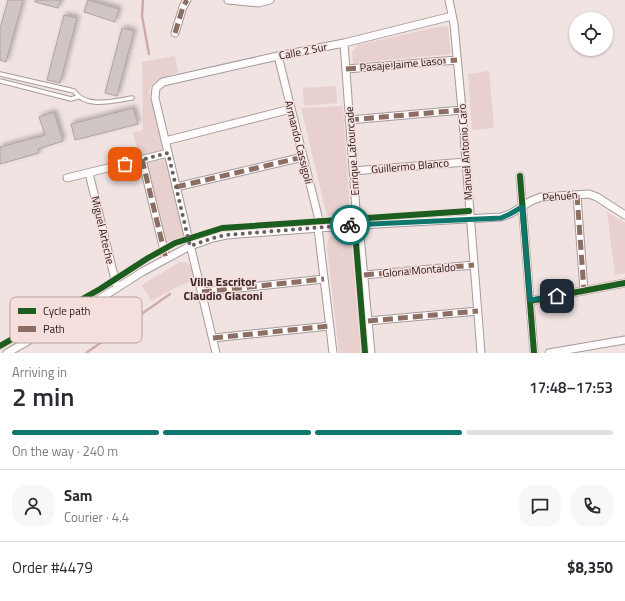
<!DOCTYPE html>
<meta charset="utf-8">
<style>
body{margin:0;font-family:"Titillium Web",sans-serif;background:#f7f7f7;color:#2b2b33;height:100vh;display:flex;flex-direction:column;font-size:15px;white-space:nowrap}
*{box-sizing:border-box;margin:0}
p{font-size:13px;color:#7c7c81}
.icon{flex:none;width:22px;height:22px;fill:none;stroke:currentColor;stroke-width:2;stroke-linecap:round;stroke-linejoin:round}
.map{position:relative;height:353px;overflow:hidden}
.sheet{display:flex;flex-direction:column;background:#fff;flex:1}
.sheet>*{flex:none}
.tools{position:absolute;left:569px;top:12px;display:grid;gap:8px}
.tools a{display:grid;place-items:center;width:44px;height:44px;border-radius:50%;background:#fff;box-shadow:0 1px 3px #0004;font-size:20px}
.pin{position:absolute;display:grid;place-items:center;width:34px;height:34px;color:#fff;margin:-17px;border-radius:8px;box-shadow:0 2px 6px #0006}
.courier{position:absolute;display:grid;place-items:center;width:40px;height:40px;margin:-20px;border:3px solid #0f766e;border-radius:50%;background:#fff;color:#222;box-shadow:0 1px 5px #0007}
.overview em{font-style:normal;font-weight:600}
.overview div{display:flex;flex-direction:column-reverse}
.overview{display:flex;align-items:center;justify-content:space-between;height:68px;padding:0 12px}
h1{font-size:26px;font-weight:600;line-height:30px}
.bar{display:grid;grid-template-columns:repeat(4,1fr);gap:6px 4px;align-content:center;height:48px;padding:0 12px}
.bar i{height:5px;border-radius:3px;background:#e1e1e2}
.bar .on{background:#0f766e}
.bar p{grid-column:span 4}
.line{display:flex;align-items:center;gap:10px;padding:0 12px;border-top:1px solid #e1e1e2}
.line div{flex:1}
.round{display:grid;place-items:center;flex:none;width:42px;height:42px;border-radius:16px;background:#f7f7f7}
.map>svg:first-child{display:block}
</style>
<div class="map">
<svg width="625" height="353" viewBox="0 0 625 353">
<defs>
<filter id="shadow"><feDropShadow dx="2.5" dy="-2.5" stdDeviation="2" flood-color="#0004"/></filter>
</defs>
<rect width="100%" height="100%" fill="#f0e3e2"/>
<path fill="#e7d0ce" d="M 442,26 L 448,27 L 451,54 L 353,63 L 352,52 L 358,45 Z
M 175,56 L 178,72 L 159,79 L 151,85 L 149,92 L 185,239 L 167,247 L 142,151 L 138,152 L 133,133 L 143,130 L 142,62 Z
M 489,71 L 494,128 L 472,130 L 468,74 Z
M 336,86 L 337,103 L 304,106 L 303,88 Z
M 343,106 L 350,214 L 327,216 L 301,108 Z
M 607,212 L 625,223 L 625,273 L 615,275 Z
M 349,234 L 351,238 L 361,353 L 339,353 L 327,246 L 329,237 Z
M 180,262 C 193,262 192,270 194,280 L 177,287 L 151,301 L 142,285 Z"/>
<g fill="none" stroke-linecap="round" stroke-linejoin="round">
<path stroke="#d0aca9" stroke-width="2.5" d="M 143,0 L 142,16 L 149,54
M 86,353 L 170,294"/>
</g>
<path fill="#d0c5c5" stroke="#aca3a2" filter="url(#shadow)" d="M 8,0 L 23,0 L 6,62 L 0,60 L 0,29 Z
M 35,0 L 61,0 L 58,8 L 35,2 Z
M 88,0 L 119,9 L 115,22 L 84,12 Z
M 64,15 L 77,18 L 60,83 L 47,80 Z
M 122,28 L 134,31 L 117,96 L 105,93 Z
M 133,108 L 138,124 L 75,140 L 71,124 Z
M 54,112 L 63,141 L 38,149 L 39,153 L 0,164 L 0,147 L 45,135 L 39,117 Z"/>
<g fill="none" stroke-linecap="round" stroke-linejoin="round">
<g stroke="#a59b9a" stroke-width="5.5">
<path id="lane" d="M 0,74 L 74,91 C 86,109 113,101 132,98
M 0,81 L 71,99 L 78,97"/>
</g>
<g stroke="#a59b9a" stroke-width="9">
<path id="street" d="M 228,0 L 258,3 L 270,0
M 449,0 L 454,24 L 462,110 L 481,353
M 175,33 L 183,7 L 187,0
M 344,43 L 356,210 L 359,225 L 371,353
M 278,56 L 321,228
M 346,69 L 457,60
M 349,120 L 462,110
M 165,141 L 291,109
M 142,159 L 166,259
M 353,171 L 466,162
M 89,173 L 117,288
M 520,176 L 534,353
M 67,178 L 168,153
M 176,187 L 303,157
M 577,195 L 584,291
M 318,228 L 333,353
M 364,275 L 474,265
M 202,292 L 324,279
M 530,301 L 625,283
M 368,321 L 478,311
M 213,338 L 330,326
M 7,353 L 82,310 L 142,272 L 190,246 L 213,238 L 226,235 L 359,225 L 501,217 L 510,214 L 531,201 L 541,197 L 589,194 L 597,197 L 625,215
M 216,353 L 155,98 L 156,88 L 163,82 L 278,56 L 344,43 L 452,16
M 549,353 L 625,340"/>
</g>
<use href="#lane" stroke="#fdfbfb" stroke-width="3.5"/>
<use href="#street" stroke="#fdfbfb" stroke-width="7"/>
<path stroke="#8d6e63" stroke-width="5" stroke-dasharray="10 5" stroke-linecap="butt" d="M 175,33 L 183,7 L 187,0
M 346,69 L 457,60
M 349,120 L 462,110
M 142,159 L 166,259
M 176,187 L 303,157
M 577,195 L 584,291
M 364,275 L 474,265
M 202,292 L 324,279
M 368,321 L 478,311
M 213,338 L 330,326"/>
<g stroke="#f6dedc" stroke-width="8">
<path id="cycleway" d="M 520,176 L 534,353
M 354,219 L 365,353
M 530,301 L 625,283
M 0,346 L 100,289 L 148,258 L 175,243 L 222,228 L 469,211"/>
</g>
<use href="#cycleway" stroke="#1b5e20" stroke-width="6"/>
</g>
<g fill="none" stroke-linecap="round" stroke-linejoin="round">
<path stroke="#695f5f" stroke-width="4" stroke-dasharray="0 7.2" d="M 125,164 L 168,153 L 190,246 L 213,238 L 226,235 L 350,225"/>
<path stroke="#0f766e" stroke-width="5" d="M 350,225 L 501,218 L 510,214 L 522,207 L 530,300 L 557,296"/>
</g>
<g text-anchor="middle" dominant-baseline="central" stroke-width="3" stroke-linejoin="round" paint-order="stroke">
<g font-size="11" fill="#201818" stroke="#f6dedc">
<text transform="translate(303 51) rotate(-11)">Calle 2 Sur</text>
<text transform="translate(401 64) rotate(-5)">Pasaje Jaime Laso</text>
<text transform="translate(299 142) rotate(76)">Armando Cassigoli</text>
<text transform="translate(352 151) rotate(-94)">Enrique Lafourcade</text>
<text transform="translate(465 152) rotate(-94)">Manuel Antonio Caro</text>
<text transform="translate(410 166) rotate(-5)">Guillermo Blanco</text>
<text transform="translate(560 196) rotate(-5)">Pehuén</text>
<text transform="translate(103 230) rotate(77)">Miguel Arteche</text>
<text transform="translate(419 270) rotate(-5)">Gloria Montaldo</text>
</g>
<g font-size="12" font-weight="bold" fill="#3a2927" stroke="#f6dedc">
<text x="223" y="281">Villa Escritor<tspan x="223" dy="14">Claudio Giaconi</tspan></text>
</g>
</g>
<rect x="10" y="297" width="132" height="46" rx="6" fill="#f6dedc" stroke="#b6a3a1" stroke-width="1"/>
<rect x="18" y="308" width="18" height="6" fill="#1b5e20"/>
<rect x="18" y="326" width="18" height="6" fill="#8d6e63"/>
<g font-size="11" fill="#201818">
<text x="43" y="315">Cycle path</text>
<text x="43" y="333">Path</text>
</g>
</svg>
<div class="tools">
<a><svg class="icon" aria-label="locate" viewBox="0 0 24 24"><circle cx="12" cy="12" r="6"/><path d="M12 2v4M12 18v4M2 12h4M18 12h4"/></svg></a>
</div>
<div class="pin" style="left:125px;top:164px;background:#ea580c"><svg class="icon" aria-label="bag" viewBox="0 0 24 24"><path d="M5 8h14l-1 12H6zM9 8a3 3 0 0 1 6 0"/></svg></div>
<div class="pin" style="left:557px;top:296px;background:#1f2937"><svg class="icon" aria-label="home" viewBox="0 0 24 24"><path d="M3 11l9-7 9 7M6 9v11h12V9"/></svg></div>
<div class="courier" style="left:350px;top:225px"><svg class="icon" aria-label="bike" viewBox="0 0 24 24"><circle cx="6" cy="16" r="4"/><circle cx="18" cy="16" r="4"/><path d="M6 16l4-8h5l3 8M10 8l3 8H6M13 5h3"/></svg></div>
</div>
<section class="sheet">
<div class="overview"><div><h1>2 min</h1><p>Arriving in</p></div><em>17:48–17:53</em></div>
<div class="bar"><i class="on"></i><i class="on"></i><i class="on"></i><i></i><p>On the way · 240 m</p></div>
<div class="line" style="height:72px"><a class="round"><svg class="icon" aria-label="person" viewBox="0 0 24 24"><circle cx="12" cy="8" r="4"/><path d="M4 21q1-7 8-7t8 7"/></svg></a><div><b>Sam</b><p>Courier · 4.4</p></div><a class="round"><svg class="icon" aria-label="chat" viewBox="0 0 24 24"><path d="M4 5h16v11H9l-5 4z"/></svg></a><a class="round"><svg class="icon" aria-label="phone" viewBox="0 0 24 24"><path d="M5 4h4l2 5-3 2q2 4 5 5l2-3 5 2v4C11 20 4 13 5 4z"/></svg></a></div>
<div class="line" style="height:52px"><div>Order #4479</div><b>$8,350</b></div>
</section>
